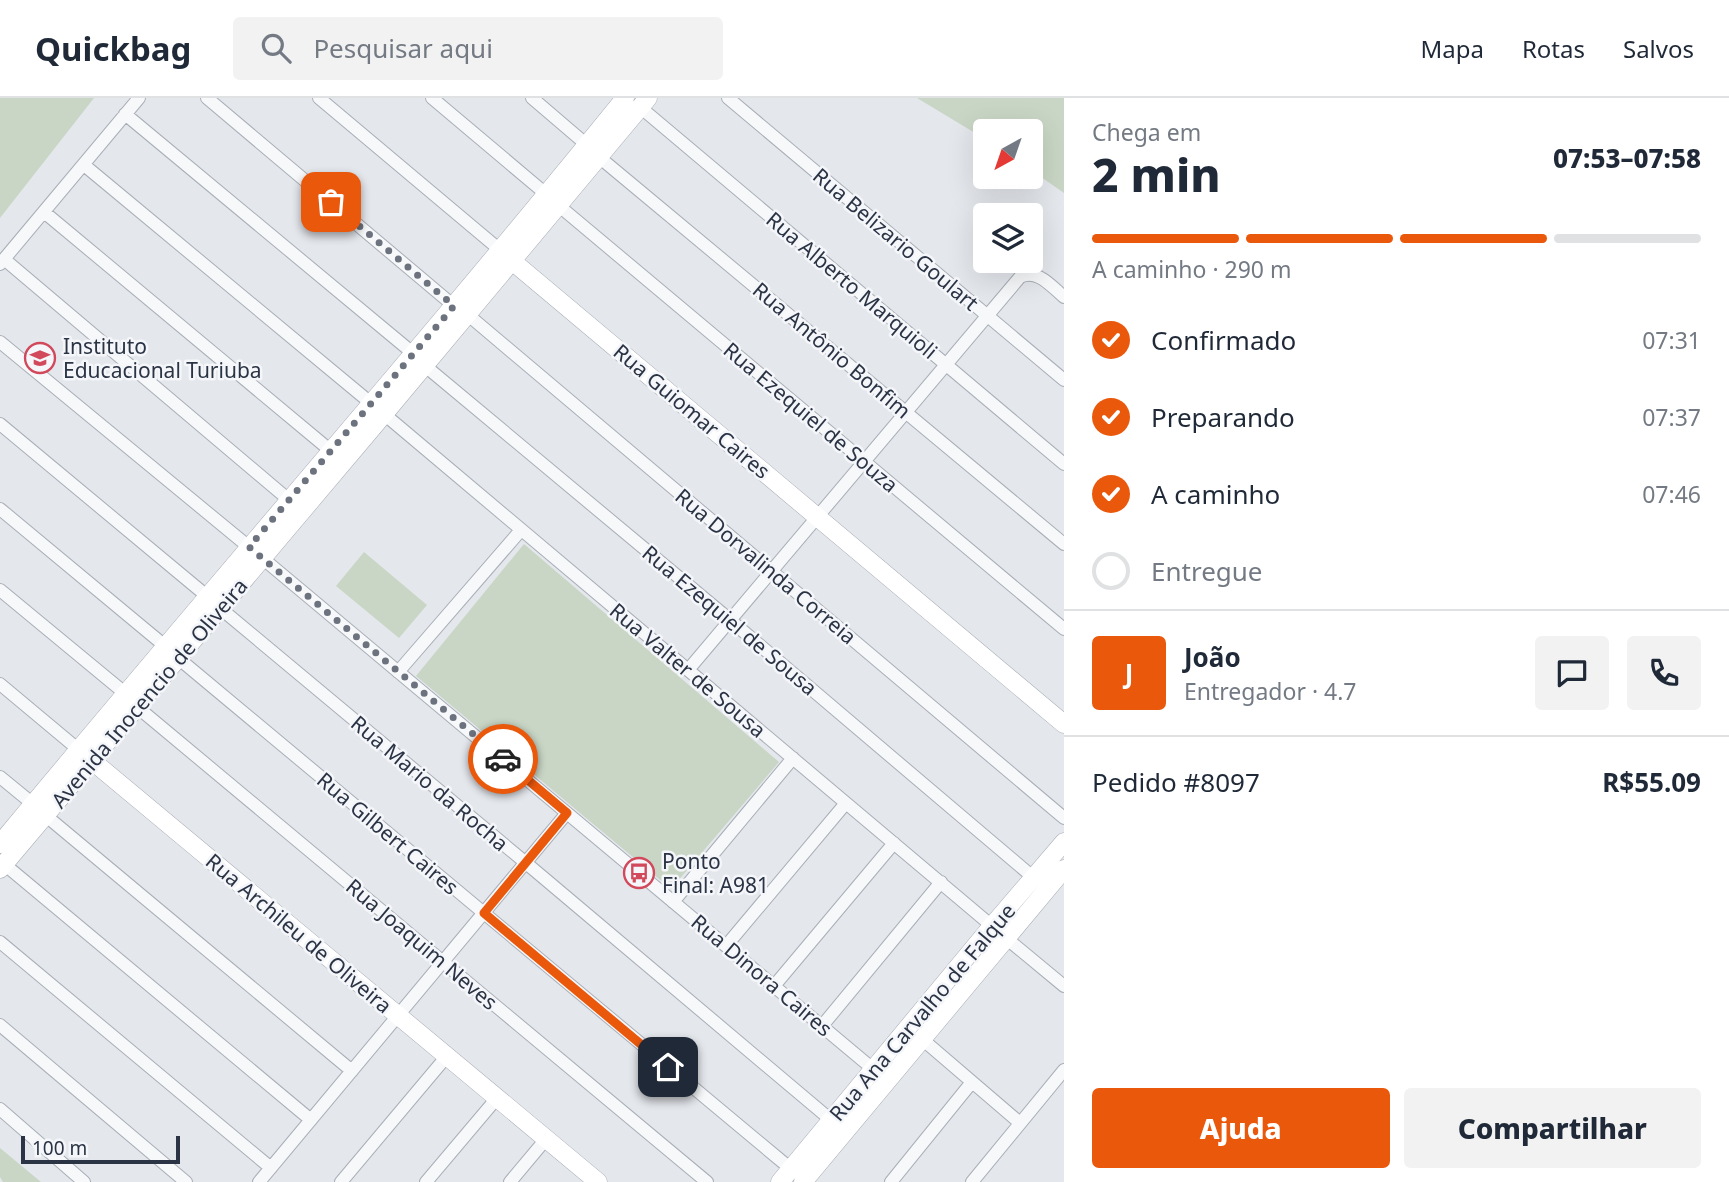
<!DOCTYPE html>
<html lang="pt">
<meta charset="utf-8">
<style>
body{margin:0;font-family:"Noto Sans",sans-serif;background:#f2f2f3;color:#1f2937;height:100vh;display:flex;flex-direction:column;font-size:26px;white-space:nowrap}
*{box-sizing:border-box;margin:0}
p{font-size:23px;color:#747a83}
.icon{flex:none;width:38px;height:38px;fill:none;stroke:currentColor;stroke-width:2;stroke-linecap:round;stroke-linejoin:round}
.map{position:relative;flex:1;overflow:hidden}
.side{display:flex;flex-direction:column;background:#fff;width:665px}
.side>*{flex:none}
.needle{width:46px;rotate:220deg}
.fabs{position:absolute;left:973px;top:21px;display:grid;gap:14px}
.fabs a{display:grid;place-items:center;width:70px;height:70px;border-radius:7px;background:#fff;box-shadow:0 7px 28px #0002;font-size:35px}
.scale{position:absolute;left:21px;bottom:18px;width:159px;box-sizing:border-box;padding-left:7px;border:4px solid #2b3445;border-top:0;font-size:19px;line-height:24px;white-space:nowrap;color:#2b3445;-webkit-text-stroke:5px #f4f6f9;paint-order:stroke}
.pin{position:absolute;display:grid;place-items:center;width:60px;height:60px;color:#fff;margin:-30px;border-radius:14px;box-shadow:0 4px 10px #0006}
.courier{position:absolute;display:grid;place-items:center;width:70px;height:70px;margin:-35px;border:5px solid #ea580c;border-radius:50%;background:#fff;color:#222;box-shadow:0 2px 9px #0007}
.overview em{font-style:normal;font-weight:800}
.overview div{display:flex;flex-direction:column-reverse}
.overview{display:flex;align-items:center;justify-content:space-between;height:119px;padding:0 28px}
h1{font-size:46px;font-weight:800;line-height:52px}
.bar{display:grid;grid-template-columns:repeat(4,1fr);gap:10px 7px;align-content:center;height:84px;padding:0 28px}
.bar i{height:9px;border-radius:5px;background:#e0e1e3}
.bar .selected{background:#ea580c}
.bar p{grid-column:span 4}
.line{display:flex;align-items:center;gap:18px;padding:0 28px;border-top:2px solid #e0e1e3}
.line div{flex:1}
.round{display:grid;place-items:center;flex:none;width:74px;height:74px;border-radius:7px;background:#f2f2f3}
ol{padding:0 28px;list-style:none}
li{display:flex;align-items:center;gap:21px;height:77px}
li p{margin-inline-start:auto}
li .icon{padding:7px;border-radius:50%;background:#ea580c;color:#fff;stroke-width:4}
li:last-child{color:#747a83}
li i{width:38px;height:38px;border:4px solid #e0e1e3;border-radius:50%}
.cta{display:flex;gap:14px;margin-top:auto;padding:14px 28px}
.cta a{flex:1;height:80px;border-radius:7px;background:#ea580c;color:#fff;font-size:28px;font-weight:800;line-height:80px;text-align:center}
.cta a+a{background:#f2f2f3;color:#1f2937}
header{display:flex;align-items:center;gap:42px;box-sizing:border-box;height:98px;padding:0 35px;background:#fff;border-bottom:2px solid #e0e1e3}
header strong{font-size:33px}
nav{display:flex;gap:38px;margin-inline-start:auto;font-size:24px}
.search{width:490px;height:63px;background:#f2f2f3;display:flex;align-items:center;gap:18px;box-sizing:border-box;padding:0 24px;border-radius:7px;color:#747a83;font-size:26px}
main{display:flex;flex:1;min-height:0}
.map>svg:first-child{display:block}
</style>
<header>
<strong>Quickbag</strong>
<div class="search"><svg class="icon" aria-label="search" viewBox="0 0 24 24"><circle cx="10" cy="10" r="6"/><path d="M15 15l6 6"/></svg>Pesquisar aqui</div>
<nav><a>Mapa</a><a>Rotas</a><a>Salvos</a></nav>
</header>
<main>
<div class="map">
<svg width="1064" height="1084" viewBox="0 0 1064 1084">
<rect width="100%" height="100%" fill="#e4e7ec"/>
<path fill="#c9d6c5" d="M 0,0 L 94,0 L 0,120 Z
M 917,0 L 1064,0 L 1064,95 L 1031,72 L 1031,33 L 985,33 L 985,41 Z
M 524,446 L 779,664 L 671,791 L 416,578 Z
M 364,454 L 427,507 L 399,540 L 336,488 Z
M 0,1050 L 41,1084 L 3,1084 L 0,1079 Z"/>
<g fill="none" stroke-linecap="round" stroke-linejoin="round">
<g stroke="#a9aeb7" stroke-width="14">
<path id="street" d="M 207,0 L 454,208
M 319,0 L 500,152
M 432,0 L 546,96
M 532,0 L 587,47
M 728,0 L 1064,282
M 640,9 L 1064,366
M 125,16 L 414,256
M 599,59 L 1064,446
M 84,67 L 384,316 L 992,828
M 558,107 L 1064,531
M 44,114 L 331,353
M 4,161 L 289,402
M 0,166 L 139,0
M 467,216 L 1064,720
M 0,244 L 249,449 L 879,976
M 424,267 L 730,522 L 1034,780
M 0,326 L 208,499
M 0,411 L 165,548
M 0,492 L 126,596
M 220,510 L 526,765 L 831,1022
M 178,560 L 791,1071
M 688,572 L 1020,179 C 1037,170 1052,189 1064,199
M 398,574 L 521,432
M 0,586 L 79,652
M 136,608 L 707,1084
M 0,679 L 33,706
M 45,717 L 352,973
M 4,766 L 311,1022
M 673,804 L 793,660
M 1006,840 L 1064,888
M 0,844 L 271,1070
M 726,848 L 846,705
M 774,888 L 894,745
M 0,927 L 186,1084
M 822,928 L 941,784
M 922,941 L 1020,1025
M 0,1011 L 84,1084
M 259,1084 L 567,715
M 341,1084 L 447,958
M 426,1084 L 497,1000
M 510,1084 L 546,1041
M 891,1084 L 972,984
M 972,1084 L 1064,972"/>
</g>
<g stroke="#a9aeb7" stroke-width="19">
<path id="secondary" d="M 505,157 L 1064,626
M 84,656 L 598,1084
M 0,746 C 207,496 421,252 625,0
M 0,771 L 384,316 L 648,0
M 780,1084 L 992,828 L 1064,744
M 803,1084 L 1064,771"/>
</g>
<use href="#street" stroke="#f7f8fa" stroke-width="12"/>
<use href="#secondary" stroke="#fff" stroke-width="18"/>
</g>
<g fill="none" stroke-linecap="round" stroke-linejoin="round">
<path stroke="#6c737f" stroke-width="7" stroke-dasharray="0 12.6" d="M 331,104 L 454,208 L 249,449 L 503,661"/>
<path stroke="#ea580c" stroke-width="9" d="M 503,661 L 567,715 L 484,815 L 668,969"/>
</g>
<defs>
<g id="school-ring" transform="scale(1.575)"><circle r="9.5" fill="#f4f6f9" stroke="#d1495b" stroke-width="1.5"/><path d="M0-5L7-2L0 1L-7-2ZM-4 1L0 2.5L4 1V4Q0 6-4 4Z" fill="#d1495b"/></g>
<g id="bus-ring" transform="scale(1.575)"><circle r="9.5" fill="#f4f6f9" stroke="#d1495b" stroke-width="1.5"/><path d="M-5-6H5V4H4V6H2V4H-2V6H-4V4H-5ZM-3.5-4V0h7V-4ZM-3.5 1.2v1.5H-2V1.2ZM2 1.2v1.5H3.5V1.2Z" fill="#d1495b"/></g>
</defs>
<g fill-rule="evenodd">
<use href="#school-ring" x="40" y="260"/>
<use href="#bus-ring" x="639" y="775"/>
</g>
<g text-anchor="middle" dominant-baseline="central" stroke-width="5" stroke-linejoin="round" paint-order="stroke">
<g font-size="21" fill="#2b3445" stroke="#f4f6f9">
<text transform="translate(896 141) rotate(40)">Rua Belizario Goulart</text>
<text transform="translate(852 187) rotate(40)">Rua Alberto Marquioli</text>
<text transform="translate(832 252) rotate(40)">Rua Antônio Bonfim</text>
<text transform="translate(692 313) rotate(40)">Rua Guiomar Caires</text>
<text transform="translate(811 319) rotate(40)">Rua Ezequiel de Souza</text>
<text transform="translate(766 468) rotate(40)">Rua Dorvalinda Correia</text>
<text transform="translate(730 522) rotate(40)">Rua Ezequiel de Sousa</text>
<text transform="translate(688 572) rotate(40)">Rua Valter de Sousa</text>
<text transform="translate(149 595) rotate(-50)">Avenida Inocencio de Oliveira</text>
<text transform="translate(430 685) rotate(40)">Rua Mario da Rocha</text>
<text transform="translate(388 735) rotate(40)">Rua Gilbert Caires</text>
<text transform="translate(299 835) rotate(40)">Rua Archileu de Oliveira</text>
<text transform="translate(422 846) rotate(40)">Rua Joaquim Neves</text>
<text transform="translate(762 877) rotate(40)">Rua Dinora Caires</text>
<text transform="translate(922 914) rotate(-50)">Rua Ana Carvalho de Falque</text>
</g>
<g font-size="21" fill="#2b3445" stroke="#f4f6f9" text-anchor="start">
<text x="63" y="248">Instituto<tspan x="63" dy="24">Educacional Turiuba</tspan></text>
<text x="662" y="763">Ponto<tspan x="662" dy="24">Final: A981</tspan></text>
</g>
</g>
</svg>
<div class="fabs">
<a><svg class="needle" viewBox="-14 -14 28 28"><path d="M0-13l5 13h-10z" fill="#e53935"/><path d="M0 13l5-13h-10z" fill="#747a83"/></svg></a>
<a><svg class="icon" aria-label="layers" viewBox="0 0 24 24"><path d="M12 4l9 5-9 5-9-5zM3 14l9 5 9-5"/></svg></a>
</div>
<div class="scale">100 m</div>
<div class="pin" style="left:331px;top:104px;background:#ea580c"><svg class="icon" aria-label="bag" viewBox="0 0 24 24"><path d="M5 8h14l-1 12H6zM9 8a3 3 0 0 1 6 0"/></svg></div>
<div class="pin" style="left:668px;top:969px;background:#1f2937"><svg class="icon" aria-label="home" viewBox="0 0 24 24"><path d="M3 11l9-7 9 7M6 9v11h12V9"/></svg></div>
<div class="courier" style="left:503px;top:661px"><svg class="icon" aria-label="car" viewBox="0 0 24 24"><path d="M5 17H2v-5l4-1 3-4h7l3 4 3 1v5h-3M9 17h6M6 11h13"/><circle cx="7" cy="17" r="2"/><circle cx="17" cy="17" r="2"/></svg></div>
</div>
<section class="side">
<div class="overview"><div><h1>2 min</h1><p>Chega em</p></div><em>07:53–07:58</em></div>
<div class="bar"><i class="selected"></i><i class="selected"></i><i class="selected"></i><i></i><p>A caminho · 290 m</p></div>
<ol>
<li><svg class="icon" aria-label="check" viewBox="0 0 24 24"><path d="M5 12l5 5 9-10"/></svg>Confirmado<p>07:31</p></li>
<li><svg class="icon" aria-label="check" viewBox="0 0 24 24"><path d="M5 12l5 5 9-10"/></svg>Preparando<p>07:37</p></li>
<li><svg class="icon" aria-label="check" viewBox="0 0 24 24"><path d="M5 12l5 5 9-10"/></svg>A caminho<p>07:46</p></li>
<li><i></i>Entregue</li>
</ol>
<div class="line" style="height:126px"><b class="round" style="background:#ea580c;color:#fff">J</b><div><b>João</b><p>Entregador · 4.7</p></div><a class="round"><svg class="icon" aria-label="chat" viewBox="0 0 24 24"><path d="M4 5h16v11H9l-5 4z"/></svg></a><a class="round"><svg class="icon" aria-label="phone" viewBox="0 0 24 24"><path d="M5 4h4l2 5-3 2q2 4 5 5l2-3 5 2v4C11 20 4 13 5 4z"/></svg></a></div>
<div class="line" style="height:91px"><div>Pedido #8097</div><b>R$55.09</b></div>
<div class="cta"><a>Ajuda</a><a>Compartilhar</a></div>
</section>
</main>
